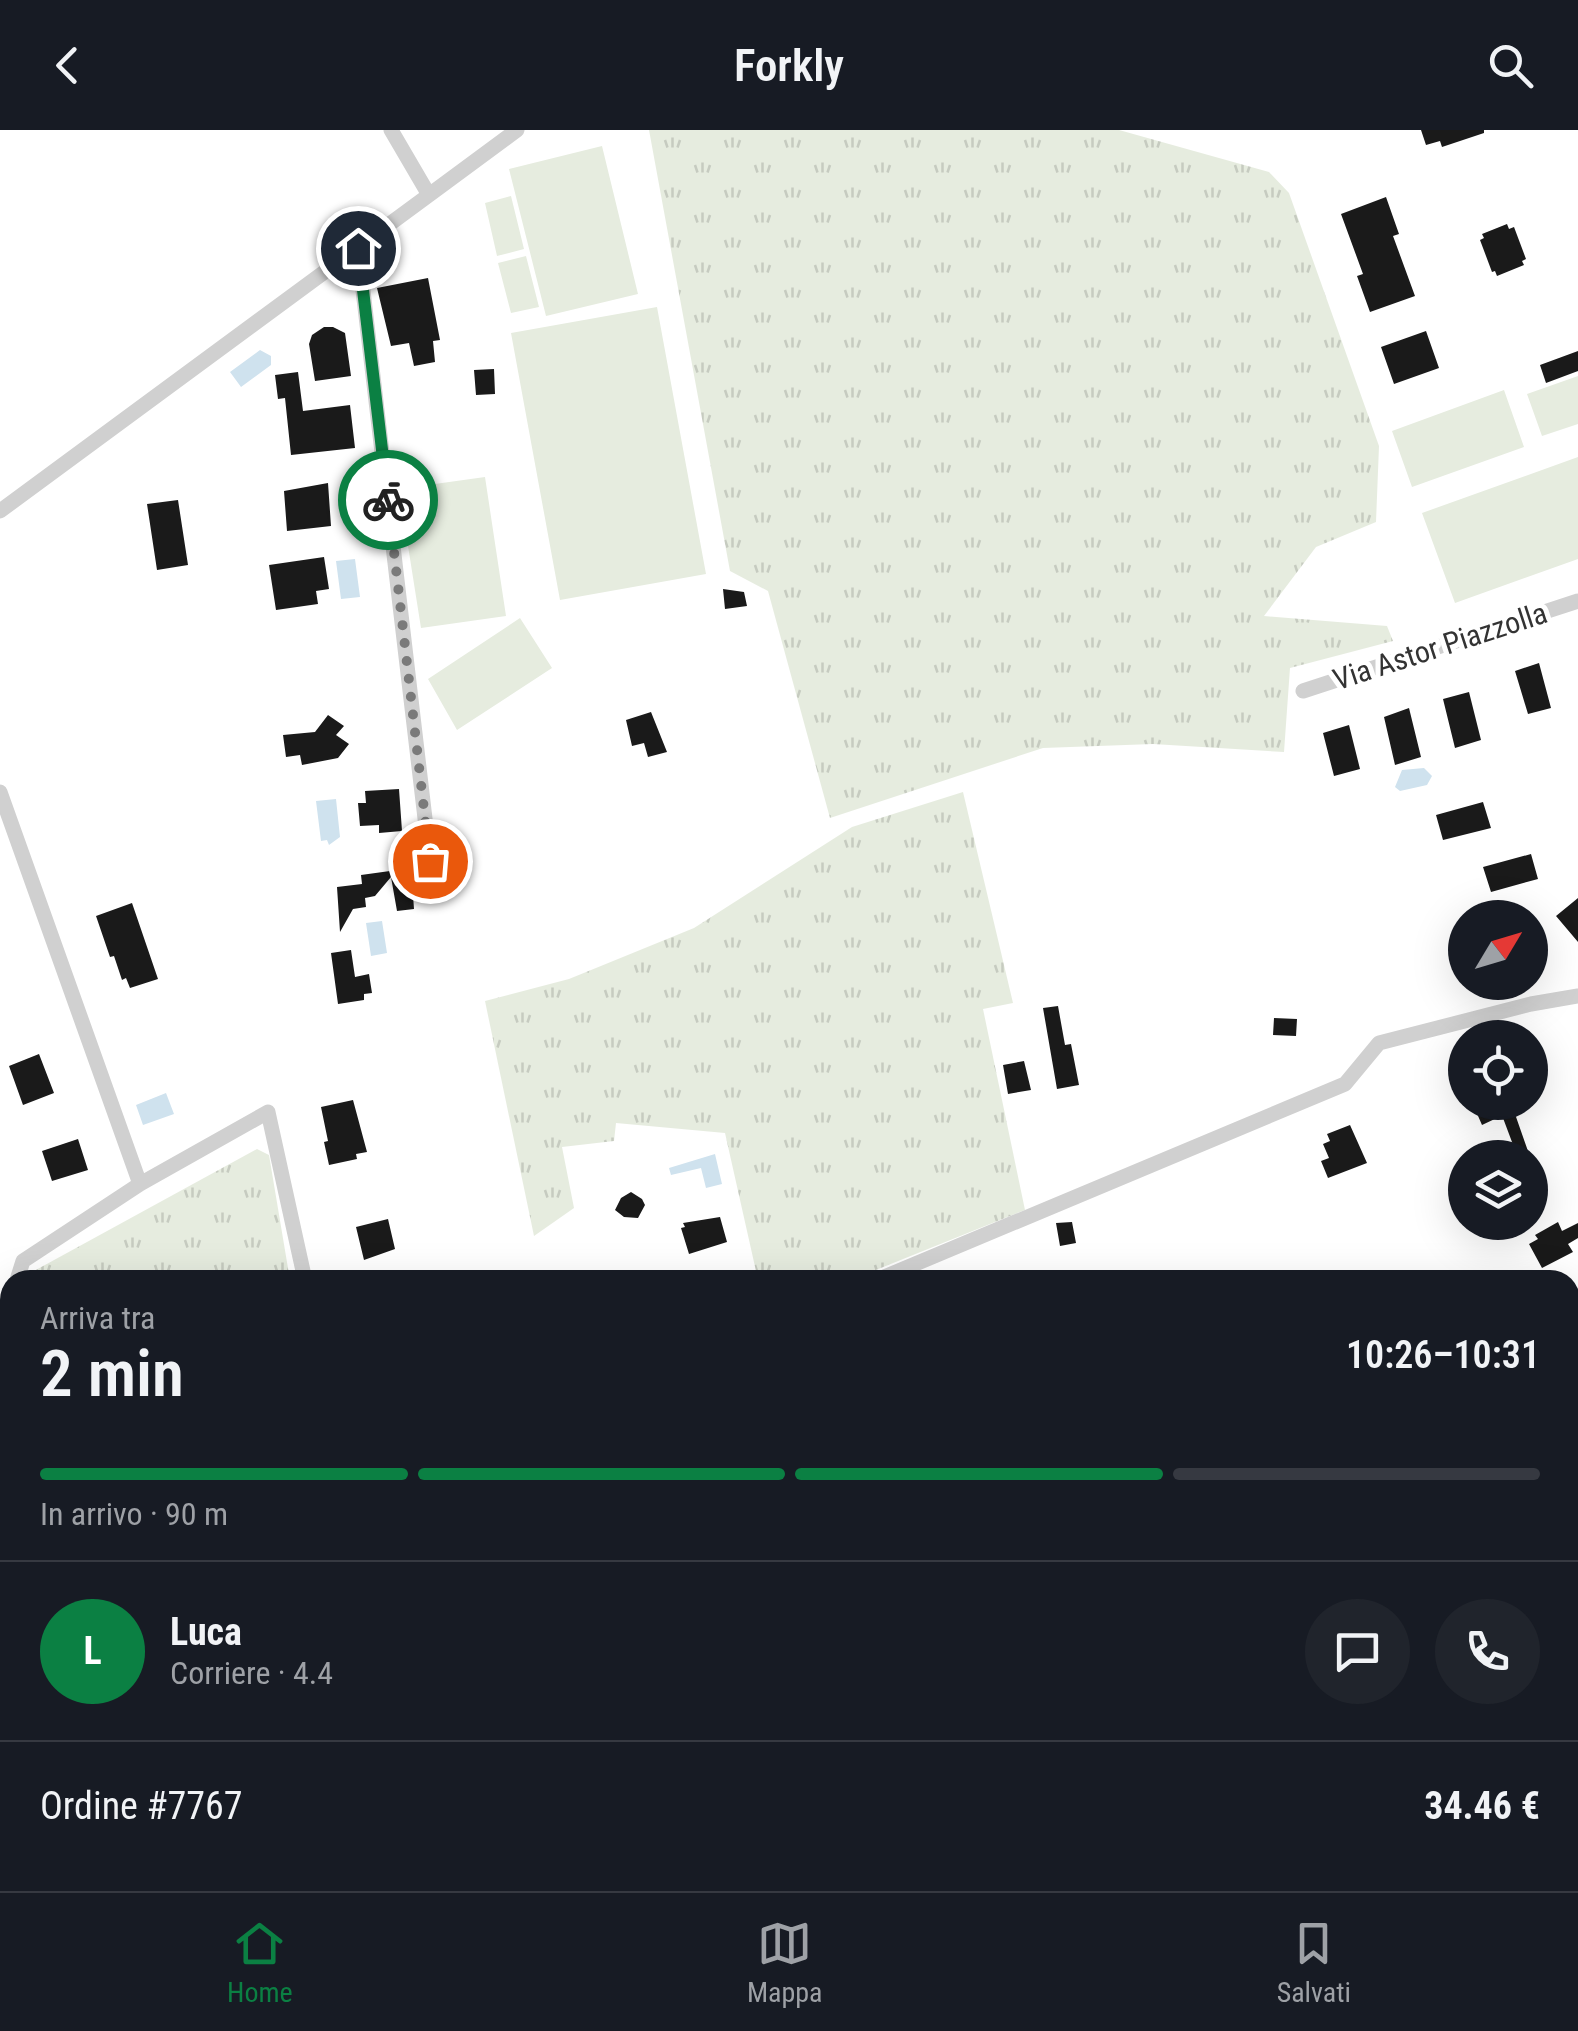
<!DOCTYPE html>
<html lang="it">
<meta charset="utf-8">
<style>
body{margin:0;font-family:"Roboto Condensed",sans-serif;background:#20242c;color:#f1f3f6;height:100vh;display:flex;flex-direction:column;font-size:38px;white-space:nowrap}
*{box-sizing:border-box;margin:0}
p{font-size:32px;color:#9ea1a6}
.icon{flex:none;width:55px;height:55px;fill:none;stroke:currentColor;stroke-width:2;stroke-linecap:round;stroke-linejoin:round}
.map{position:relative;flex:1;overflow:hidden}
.side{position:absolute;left:0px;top:1140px;width:1580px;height:622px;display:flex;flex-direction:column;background:#171b24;border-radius:30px 30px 0 0;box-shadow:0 10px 40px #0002}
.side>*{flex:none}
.needle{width:65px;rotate:52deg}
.tools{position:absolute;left:1448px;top:770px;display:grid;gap:20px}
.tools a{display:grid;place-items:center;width:100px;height:100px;border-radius:50%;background:#171b24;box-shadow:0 10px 40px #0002;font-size:50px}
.pin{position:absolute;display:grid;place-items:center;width:85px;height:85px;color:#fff;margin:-42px;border:5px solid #fff;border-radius:50%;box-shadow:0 2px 10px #0007}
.courier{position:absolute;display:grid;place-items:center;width:100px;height:100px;margin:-50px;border:8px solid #0b8043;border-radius:50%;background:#fff;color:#222;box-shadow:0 2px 12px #0007}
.headline em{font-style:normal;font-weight:600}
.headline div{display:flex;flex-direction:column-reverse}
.headline{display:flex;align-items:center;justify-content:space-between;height:170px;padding:0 40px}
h1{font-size:65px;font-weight:600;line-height:75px}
.bar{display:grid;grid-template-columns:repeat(4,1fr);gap:15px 10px;align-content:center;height:120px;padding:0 40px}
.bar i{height:12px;border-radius:8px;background:#363941}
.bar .active{background:#0b8043}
.bar p{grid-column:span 4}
.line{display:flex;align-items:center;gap:25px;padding:0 40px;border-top:2px solid #363941}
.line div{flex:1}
.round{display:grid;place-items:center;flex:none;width:105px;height:105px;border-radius:52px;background:#20242c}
header{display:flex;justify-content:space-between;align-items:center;height:130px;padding:0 40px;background:#171b24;font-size:45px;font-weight:600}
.tab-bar{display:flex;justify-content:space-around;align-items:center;height:140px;border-top:2px solid #363941;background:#171b24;font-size:28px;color:#9ea1a6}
.tab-bar a{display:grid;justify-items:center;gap:5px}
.tab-bar .active{color:#0b8043}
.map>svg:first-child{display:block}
</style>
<header><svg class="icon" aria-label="back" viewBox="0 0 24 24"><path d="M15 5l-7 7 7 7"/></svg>Forkly<svg class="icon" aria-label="search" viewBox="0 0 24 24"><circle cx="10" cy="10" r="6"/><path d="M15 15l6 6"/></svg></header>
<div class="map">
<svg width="1578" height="1761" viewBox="0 0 1578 1761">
<defs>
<pattern id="grass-tufts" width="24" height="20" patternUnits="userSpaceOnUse" patternTransform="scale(2.5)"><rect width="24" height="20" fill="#e6ecdf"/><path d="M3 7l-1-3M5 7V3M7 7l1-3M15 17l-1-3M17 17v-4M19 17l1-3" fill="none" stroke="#c6cbc0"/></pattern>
</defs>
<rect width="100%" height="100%" fill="#fff"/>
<path fill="url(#grass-tufts)" d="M 649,0 L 1119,0 L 1269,42 L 1289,63 L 1379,316 L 1376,392 L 1316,417 L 1264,486 L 1387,496 L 1393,511 L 1290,538 L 1284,622 L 1153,614 L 1043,618 L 830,688 L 768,461 L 730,441 Z
M 963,662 L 1013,873 L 983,879 L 1025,1080 L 851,1150 L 758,1150 L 725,1003 L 616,993 L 614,1011 L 562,1017 L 574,1078 L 534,1106 L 485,871 L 569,849 L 694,798 L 852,697 Z
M 257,1019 L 269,1025 L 290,1150 L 34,1150 L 34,1141 Z"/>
<path fill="#e6ecdf" d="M 602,16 L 638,164 L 546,186 L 509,39 Z
M 511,66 L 524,119 L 497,126 L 485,73 Z
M 526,126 L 539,177 L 511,183 L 498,133 Z
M 657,177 L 706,444 L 560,470 L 511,203 Z
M 1578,246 L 1578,294 L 1542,306 L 1527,264 Z
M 1504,260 L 1524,317 L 1412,357 L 1392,301 Z
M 1578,327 L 1578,429 L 1455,473 L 1422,383 Z
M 485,347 L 506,486 L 421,498 L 399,359 Z
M 520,488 L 552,538 L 457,600 L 428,549 Z"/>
<path fill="#cfe2ee" d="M 260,220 L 271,226 L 271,235 L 241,257 L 230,242 Z
M 355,429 L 360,467 L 341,469 L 336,431 Z
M 1424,638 L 1432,646 L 1427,655 L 1400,661 L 1395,657 L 1402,640 Z
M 336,669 L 340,707 L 329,715 L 327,710 L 321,711 L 316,671 Z
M 382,791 L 387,823 L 371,826 L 366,793 Z
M 166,963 L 174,984 L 143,995 L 136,975 Z
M 715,1024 L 722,1054 L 706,1058 L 701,1038 L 671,1045 L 669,1038 Z"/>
<path fill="#1a1a1a" d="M 1421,0 L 1484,0 L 1484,3 L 1442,17 L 1440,11 L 1426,15 Z
M 1386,67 L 1399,104 L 1393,106 L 1415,166 L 1370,182 L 1357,146 L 1363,144 L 1341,84 Z
M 1507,94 L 1509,99 L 1514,97 L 1526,129 L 1522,131 L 1524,135 L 1497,146 L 1495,141 L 1492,142 L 1480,110 L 1484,108 L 1482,104 Z
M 428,148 L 440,210 L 433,211 L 435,232 L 414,236 L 409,213 L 391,216 L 377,158 Z
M 324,197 L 333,197 L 345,203 L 351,246 L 315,251 L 309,214 L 312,205 Z
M 1426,201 L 1439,238 L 1394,254 L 1381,217 Z
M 1578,221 L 1578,241 L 1546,253 L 1540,235 Z
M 494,239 L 495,264 L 476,265 L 474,240 Z
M 298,242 L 303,281 L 350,275 L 355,318 L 291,325 L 285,268 L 278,269 L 275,245 Z
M 328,353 L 331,396 L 287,401 L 284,361 Z
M 178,370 L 188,435 L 157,440 L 147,374 Z
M 324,427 L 329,459 L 316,461 L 318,474 L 276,480 L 269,435 Z
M 723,459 L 744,462 L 747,476 L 725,479 Z
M 1539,533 L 1551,578 L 1528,584 L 1515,541 Z
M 1469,562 L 1481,610 L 1455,618 L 1443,569 Z
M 1409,578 L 1421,627 L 1395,635 L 1384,587 Z
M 651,582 L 667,622 L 648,627 L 644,613 L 632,616 L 626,590 Z
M 328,585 L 344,596 L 336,605 L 349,614 L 338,628 L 302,635 L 300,625 L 286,627 L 283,605 L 315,602 Z
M 1349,595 L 1360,639 L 1334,646 L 1323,603 Z
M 399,659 L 402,701 L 379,703 L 379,695 L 360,696 L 358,673 L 366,673 L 365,661 Z
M 1483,672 L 1491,698 L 1443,710 L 1436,685 Z
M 1531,724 L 1538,749 L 1491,762 L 1483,737 Z
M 390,737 L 397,740 L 395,743 L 407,753 L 408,766 L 413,765 L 414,779 L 397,781 L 391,747 L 375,766 L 365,768 L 366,777 L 353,779 L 340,802 L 337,757 L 362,754 L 361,745 L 390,741 Z
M 1578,768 L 1578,812 L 1556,786 Z
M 132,773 L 158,849 L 130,858 L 126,848 L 122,850 L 114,826 L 110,827 L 96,786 Z
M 351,820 L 355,847 L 369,844 L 372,863 L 364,864 L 364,870 L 338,874 L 331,823 Z
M 1058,876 L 1065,915 L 1071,914 L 1079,955 L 1057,959 L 1043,878 Z
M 1274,888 L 1297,889 L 1296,906 L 1273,905 Z
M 39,924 L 54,963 L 23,975 L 9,936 Z
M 1024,931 L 1031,960 L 1008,964 L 1003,935 Z
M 353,970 L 367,1022 L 356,1024 L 357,1029 L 329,1035 L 324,1012 L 328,1011 L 321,977 Z
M 1472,972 L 1531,972 L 1482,995 Z
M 1515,984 L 1529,1024 L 1518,1028 L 1503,988 Z
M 1350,995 L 1367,1033 L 1328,1048 L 1321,1031 L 1329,1028 L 1323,1014 L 1330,1011 L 1327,1004 Z
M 78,1009 L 88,1040 L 52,1051 L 42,1021 Z
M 631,1062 L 642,1069 L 645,1075 L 638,1088 L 624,1087 L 615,1080 L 621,1068 Z
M 720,1087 L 727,1112 L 689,1124 L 681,1098 L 685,1097 L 683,1093 Z
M 388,1089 L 395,1119 L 364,1130 L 356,1097 Z
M 1072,1092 L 1076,1113 L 1060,1116 L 1056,1093 Z
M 1558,1092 L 1562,1101 L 1578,1093 L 1578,1108 L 1568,1114 L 1573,1122 L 1542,1138 L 1529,1114 L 1538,1109 L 1535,1105 Z"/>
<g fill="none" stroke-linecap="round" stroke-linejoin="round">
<path stroke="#d0d0d0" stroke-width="15" d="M 391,0 L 429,65 L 517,0
M 358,118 L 430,731
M 0,381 L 429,65
M 1303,561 L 1578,471
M 0,662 L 140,1054
M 17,1150 L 23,1131 L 140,1054 L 268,982 L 305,1150
M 877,1150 L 1345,954 L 1379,913 L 1531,874 L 1578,866
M 0,1499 L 10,1495
M 1570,1720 L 1578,1708
M 627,1752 L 629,1761
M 1541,1761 L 1548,1752"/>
</g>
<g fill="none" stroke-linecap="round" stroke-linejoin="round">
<path stroke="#7a7a7a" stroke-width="10" stroke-dasharray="0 18" d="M 388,370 L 430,731"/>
<path stroke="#0b8043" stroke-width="12" d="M 358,118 L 388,370"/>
</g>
<g text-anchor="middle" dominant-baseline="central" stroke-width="10" stroke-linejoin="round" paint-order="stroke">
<g font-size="30" fill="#333" stroke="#fff">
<text transform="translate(1440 516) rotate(-18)">Via Astor Piazzolla</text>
</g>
</g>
</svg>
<div class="tools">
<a><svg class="needle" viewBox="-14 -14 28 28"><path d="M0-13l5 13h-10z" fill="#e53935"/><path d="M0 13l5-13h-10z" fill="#9ea1a6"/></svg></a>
<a><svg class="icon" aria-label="locate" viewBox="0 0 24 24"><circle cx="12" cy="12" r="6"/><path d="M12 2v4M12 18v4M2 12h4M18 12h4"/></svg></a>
<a><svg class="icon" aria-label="layers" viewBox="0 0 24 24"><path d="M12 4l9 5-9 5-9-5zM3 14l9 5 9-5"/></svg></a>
</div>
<div class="pin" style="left:430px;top:731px;background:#ea580c"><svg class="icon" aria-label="bag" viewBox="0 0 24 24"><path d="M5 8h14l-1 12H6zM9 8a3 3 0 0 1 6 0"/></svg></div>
<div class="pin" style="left:358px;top:118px;background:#1f2937"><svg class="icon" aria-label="home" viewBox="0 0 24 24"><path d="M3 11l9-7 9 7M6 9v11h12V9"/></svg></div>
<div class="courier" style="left:388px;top:370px"><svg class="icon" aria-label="bike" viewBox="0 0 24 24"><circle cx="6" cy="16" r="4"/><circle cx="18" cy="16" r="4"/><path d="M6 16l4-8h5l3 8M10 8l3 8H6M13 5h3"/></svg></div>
<section class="side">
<div class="headline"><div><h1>2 min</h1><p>Arriva tra</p></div><em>10:26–10:31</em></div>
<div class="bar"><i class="active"></i><i class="active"></i><i class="active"></i><i></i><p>In arrivo · 90 m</p></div>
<div class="line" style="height:180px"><b class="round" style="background:#0b8043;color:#fff">L</b><div><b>Luca</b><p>Corriere · 4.4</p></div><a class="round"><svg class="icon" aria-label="chat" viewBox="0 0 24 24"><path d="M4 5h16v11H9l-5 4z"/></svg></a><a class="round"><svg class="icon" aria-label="phone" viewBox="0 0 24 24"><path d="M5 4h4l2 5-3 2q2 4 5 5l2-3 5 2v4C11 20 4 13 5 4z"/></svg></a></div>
<div class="line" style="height:130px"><div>Ordine #7767</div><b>34.46 €</b></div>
</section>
</div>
<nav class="tab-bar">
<a class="active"><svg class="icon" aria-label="home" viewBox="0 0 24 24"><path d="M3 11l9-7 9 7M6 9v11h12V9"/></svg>Home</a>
<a><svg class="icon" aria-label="map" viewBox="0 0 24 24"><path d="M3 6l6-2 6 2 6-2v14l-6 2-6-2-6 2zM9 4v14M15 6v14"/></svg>Mappa</a>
<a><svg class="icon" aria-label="saved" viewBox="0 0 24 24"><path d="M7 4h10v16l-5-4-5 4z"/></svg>Salvati</a>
</nav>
